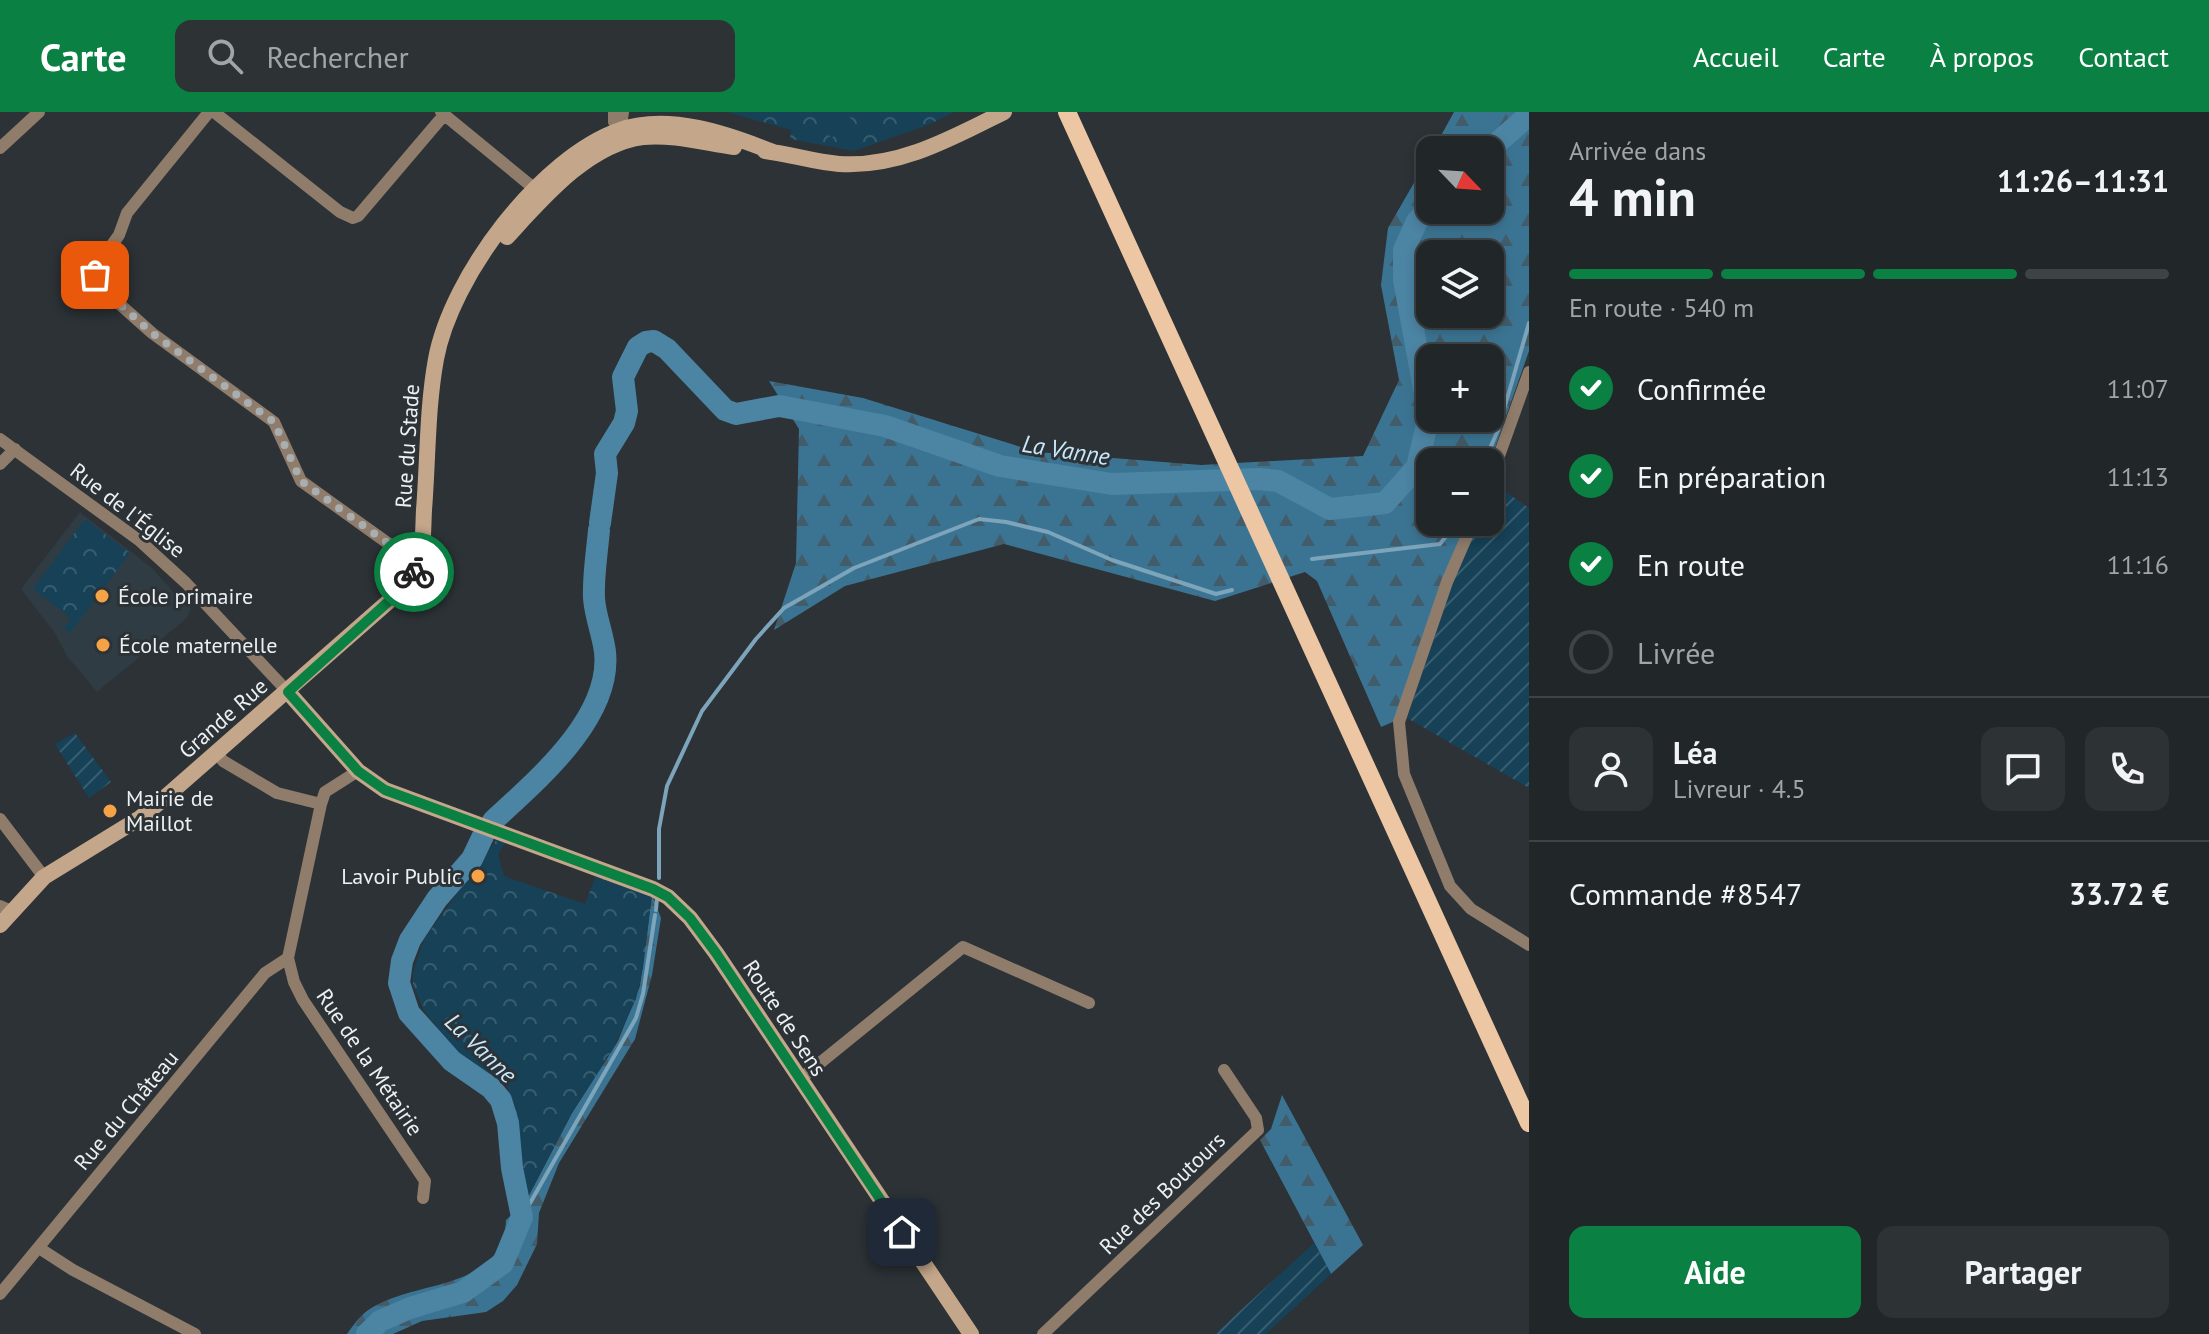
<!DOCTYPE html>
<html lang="fr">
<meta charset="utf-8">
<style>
body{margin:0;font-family:"PT Sans",sans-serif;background:#2d3234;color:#f1f3f6;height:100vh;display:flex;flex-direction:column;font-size:30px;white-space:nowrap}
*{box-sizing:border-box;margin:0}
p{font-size:26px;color:#a2a5a8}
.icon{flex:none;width:44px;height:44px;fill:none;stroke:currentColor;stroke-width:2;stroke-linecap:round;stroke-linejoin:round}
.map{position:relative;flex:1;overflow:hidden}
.side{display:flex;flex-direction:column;background:#212628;width:680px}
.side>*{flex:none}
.needle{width:52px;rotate:115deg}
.tools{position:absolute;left:1416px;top:24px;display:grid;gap:16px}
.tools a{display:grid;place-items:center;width:88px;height:88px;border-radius:16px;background:#212628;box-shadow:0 4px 12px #0003,0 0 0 2px #3e4345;font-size:40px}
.pin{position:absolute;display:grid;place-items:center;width:68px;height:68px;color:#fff;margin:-34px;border-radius:16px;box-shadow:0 4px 12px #0006}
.courier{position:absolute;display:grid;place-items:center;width:80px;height:80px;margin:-40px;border:6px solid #0b8043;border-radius:50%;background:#fff;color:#222;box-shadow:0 2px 10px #0007}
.overview em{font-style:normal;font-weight:700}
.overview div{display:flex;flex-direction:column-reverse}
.overview{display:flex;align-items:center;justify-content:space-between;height:136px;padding:0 40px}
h1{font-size:52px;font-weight:700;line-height:60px}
.bar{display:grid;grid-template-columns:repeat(4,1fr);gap:12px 8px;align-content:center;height:96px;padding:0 40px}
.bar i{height:10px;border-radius:6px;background:#3e4345}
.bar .current{background:#0b8043}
.bar p{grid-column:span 4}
.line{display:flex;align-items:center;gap:20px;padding:0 40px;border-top:2px solid #3e4345}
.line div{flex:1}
.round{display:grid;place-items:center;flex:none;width:84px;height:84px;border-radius:16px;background:#2d3234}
ol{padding:0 40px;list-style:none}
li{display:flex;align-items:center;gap:24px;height:88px}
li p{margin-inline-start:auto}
li .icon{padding:8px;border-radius:50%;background:#0b8043;color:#fff;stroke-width:4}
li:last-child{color:#a2a5a8}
li i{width:44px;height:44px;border:4px solid #3e4345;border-radius:50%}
.action{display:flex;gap:16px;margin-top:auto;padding:16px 40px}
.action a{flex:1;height:92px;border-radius:16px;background:#0b8043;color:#fff;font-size:32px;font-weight:700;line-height:92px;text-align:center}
.action a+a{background:#2d3234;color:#f1f3f6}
header{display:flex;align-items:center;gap:48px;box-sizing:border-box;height:112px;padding:0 40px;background:#0b8043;color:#fff}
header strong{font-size:38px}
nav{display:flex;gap:44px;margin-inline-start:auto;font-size:28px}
.search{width:560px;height:72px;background:#2d3234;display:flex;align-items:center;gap:20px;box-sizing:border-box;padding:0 28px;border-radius:16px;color:#a2a5a8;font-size:30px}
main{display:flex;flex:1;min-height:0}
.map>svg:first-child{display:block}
</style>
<header>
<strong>Carte</strong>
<div class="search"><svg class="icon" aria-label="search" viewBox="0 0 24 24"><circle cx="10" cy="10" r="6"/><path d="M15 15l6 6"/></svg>Rechercher</div>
<nav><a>Accueil</a><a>Carte</a><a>À propos</a><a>Contact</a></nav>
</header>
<main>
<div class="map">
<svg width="1529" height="1222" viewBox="0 0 1529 1222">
<defs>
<pattern id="forest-firs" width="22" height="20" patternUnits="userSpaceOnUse" patternTransform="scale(2)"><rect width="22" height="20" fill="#3b7492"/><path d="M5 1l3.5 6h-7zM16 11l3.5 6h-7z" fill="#425c6a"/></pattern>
<pattern id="park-crowns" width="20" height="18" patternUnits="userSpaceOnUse" patternTransform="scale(2)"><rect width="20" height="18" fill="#164157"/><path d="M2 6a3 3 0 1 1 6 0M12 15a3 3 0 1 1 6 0" fill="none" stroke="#385d70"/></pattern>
<pattern id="garden-furrows" width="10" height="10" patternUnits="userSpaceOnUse" patternTransform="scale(2)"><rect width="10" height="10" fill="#164157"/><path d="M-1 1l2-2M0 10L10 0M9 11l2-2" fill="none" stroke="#385d70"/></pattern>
</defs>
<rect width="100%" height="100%" fill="#2c3236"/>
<path fill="#303c43" d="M 80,400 L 152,456 L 183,491 L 191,496 L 187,506 L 97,580 L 67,544 L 55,521 L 21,477 Z"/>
<path fill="url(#forest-firs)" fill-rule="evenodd" d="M 1454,0 L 1529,0 L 1529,239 L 1490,350 L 1430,350 L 1430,410 L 1467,410 L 1395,609 L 1381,615 L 1317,469 L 1305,460 L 1215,489 L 1004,432 L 845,474 L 774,518 L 796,451 L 799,317 L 769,269 L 863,286 L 1037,340 L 1201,353 L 1363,344 L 1399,268 L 1381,173 L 1388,116 L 1430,43 L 1430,98 L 1490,98 L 1490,38 L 1433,38 ZM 1430,142 L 1490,142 L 1490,202 L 1430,202 ZM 1430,246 L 1490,246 L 1490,306 L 1430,306 Z
M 652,783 L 661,806 L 652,863 L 635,927 L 559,1051 L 539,1101 L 537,1132 L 517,1173 L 503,1189 L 486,1200 L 422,1209 L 393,1222 L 347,1222 C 354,1212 362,1201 373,1195 C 418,1168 503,1178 506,1108 L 526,1089 L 572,1001 L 618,929 L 640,874 Z
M 1282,983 L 1363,1133 L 1331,1162 L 1260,1028 L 1271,1017 Z"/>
<path fill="url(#park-crowns)" d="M 727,0 L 954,0 L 928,13 L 854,39 L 790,27 L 791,18 Z
M 85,407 L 130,441 L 70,521 L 64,516 L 71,506 L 33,477 Z
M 497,727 L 506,730 L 498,742 L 504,764 L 585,792 L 596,763 L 652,783 L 643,856 L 636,887 L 612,939 L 572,1001 L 526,1089 L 516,1006 L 507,973 L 474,954 L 450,932 L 423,897 L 413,873 L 413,860 L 424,827 Z"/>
<path fill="url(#garden-furrows)" d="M 1495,372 L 1529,396 L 1529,676 L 1407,606 L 1453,470 L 1478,410 L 1490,410 L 1490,382 Z
M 75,621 L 111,670 L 89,686 L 55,632 Z
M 1314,1131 L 1331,1162 L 1266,1222 L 1215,1222 Z"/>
<path fill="#164157" d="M 814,0 L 846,0 L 854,11 L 831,26 Z"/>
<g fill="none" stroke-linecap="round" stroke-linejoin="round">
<path stroke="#7ca4bb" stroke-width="4" d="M 1484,350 L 1498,318 L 1529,211
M 1312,447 L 1440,432 L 1457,410
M 659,766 L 659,717 L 667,674 L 702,599 L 756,527 L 784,496 L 854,456 L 979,407 L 1006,410 L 1048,420 L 1112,448 L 1216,482 L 1232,478
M 656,798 L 657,786
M 522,1105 L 636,906 L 643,882 L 655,803"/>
<path stroke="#4c84a3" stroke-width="22" d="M 1489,38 L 1529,3
M 600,411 L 607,361 L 605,342 L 624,311 L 627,299 L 623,265 L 638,235 L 646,230 L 654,229 L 667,237 L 725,298 L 736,302 L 779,294 L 801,298 L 885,314 L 1000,354 L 1112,372 L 1258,367 L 1278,369 L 1330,397 L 1385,391 L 1417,355 L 1429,304 L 1404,168 L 1404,138 L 1417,109 L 1430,96
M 493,709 C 536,669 612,606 605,540 C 603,522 595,504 594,486 C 593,464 597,441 599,418
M 367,1222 L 380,1209 L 410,1196 L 463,1180 L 503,1151 L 522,1105 L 512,1056 L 508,1011 L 501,988 L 491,976 L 452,949 L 409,901 L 399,871 L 402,849 L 410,828 L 437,787 L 472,747 L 483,724"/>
<path stroke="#8f7c6b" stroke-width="12" d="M 209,0 L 127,101 L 119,123 L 96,155 L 97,172 L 152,221 L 274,310 L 301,369 L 396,437 L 417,457
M 214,0 L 340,100 L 353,106 L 358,104 L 444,3
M 441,0 L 541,82
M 614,0 L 614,10 L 620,18
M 620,22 L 623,0
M 0,36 L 39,0
M 0,327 L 140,429 L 186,471 L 288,580
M 0,352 L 15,337
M 1490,369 L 1529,260
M 1473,410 L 1447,470 L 1399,610 L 1404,662 L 1450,774 L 1471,797 L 1529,833
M 217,641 L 223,649 L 277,681 L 321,692
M 358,659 L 325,680 L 321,692 L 288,846 L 294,870 L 303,888 L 425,1069 L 423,1086
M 0,707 L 44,765
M 0,794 L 11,799
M 799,968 L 963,835 L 1089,891
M 39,1136 L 73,1158 L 195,1222
M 0,1182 L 265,861 L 288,846
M 1043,1222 L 1258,1018 L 1256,1006 L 1224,958"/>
<path stroke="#c4a68a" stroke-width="16" d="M 765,39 C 790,42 814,50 839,52 C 899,56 952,26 1004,0
M 507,125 C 542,87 588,32 643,25 C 672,22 705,31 734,35
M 288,580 L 358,659 L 385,678 L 653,777 L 668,785 L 690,806 L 716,841 L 971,1222
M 0,813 L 44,765 L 140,706 L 161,689 L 388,490 C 397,481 410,470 416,458 C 424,442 423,416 424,398 C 428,348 427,296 436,247 C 451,165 540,46 620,18 C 669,1 728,22 773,40"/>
<path stroke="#edc7a3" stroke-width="18" d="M 1067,0 L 1529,1011"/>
</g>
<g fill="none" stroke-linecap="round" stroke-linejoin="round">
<path stroke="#a9aeb0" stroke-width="8" stroke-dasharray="0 14.4" d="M 95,163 L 97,172 L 152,221 L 274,310 L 301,369 L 396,437 L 417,457 L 414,460"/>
<path stroke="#0b8043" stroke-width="10" d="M 414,460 L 388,490 L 288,580 L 358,659 L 385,678 L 653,777 L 668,785 L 690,806 L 716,841 L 902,1120"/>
</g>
<g fill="#f5a346" stroke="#2c3236" stroke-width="3">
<circle cx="102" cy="484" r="8"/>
<circle cx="103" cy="533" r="8"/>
<circle cx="110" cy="699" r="8"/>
<circle cx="478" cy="764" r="8"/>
</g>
<g text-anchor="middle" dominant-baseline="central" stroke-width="6" stroke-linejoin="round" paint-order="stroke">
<g font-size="22" fill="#ecf0f2" stroke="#2c3236">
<text transform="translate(407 334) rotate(-86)">Rue du Stade</text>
<text transform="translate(128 398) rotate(38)">Rue de l'Église</text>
<text transform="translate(223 606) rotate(-41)">Grande Rue</text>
<text transform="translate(785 906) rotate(57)">Route de Sens</text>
<text transform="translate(370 950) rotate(56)">Rue de la Métairie</text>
<text transform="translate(126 998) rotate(-50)">Rue du Château</text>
<text transform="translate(1162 1081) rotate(-44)">Rue des Boutours</text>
</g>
<g font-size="22" fill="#ecf0f2" stroke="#2c3236" text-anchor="start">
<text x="118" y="484">École primaire</text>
<text x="119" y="533">École maternelle</text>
<text x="126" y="686">Mairie de<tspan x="126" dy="25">Maillot</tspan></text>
<text x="462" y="764" text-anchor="end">Lavoir Public</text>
</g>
<g font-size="24" font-style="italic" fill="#c8e8fb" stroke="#2c3236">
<text transform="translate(1066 338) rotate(9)">La Vanne</text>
<text transform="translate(481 936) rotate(44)">La Vanne</text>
</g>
</g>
</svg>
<div class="tools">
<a><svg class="needle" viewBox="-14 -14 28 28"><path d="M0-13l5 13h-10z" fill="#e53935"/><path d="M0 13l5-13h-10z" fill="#a2a5a8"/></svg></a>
<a><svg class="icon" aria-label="layers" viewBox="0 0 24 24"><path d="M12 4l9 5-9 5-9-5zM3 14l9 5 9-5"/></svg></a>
<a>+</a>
<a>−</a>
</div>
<div class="pin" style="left:95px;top:163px;background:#ea580c"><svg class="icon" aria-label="bag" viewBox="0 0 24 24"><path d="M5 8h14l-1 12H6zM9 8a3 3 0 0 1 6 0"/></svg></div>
<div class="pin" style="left:902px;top:1120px;background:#1f2937"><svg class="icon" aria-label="home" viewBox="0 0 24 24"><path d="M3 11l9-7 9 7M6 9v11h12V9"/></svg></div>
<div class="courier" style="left:414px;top:460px"><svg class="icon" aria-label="bike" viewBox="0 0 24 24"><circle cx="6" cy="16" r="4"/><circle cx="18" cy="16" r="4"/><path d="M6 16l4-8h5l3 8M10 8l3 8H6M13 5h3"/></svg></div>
</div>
<section class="side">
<div class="overview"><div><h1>4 min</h1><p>Arrivée dans</p></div><em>11:26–11:31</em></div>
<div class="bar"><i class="current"></i><i class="current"></i><i class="current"></i><i></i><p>En route · 540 m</p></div>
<ol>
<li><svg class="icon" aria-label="check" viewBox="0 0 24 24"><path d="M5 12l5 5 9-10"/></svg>Confirmée<p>11:07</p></li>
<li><svg class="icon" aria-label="check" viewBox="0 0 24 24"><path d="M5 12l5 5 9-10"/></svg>En préparation<p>11:13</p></li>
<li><svg class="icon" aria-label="check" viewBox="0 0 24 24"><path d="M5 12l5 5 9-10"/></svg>En route<p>11:16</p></li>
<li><i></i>Livrée</li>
</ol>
<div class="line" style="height:144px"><a class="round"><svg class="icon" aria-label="person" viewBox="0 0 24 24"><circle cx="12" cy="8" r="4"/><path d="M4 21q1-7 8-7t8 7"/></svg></a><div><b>Léa</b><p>Livreur · 4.5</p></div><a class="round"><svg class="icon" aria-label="chat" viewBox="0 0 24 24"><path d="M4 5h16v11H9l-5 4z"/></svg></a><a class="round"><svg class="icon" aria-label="phone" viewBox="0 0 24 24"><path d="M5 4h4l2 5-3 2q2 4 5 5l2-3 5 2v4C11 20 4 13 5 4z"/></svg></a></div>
<div class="line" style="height:104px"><div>Commande #8547</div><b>33.72 €</b></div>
<div class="action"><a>Aide</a><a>Partager</a></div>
</section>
</main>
